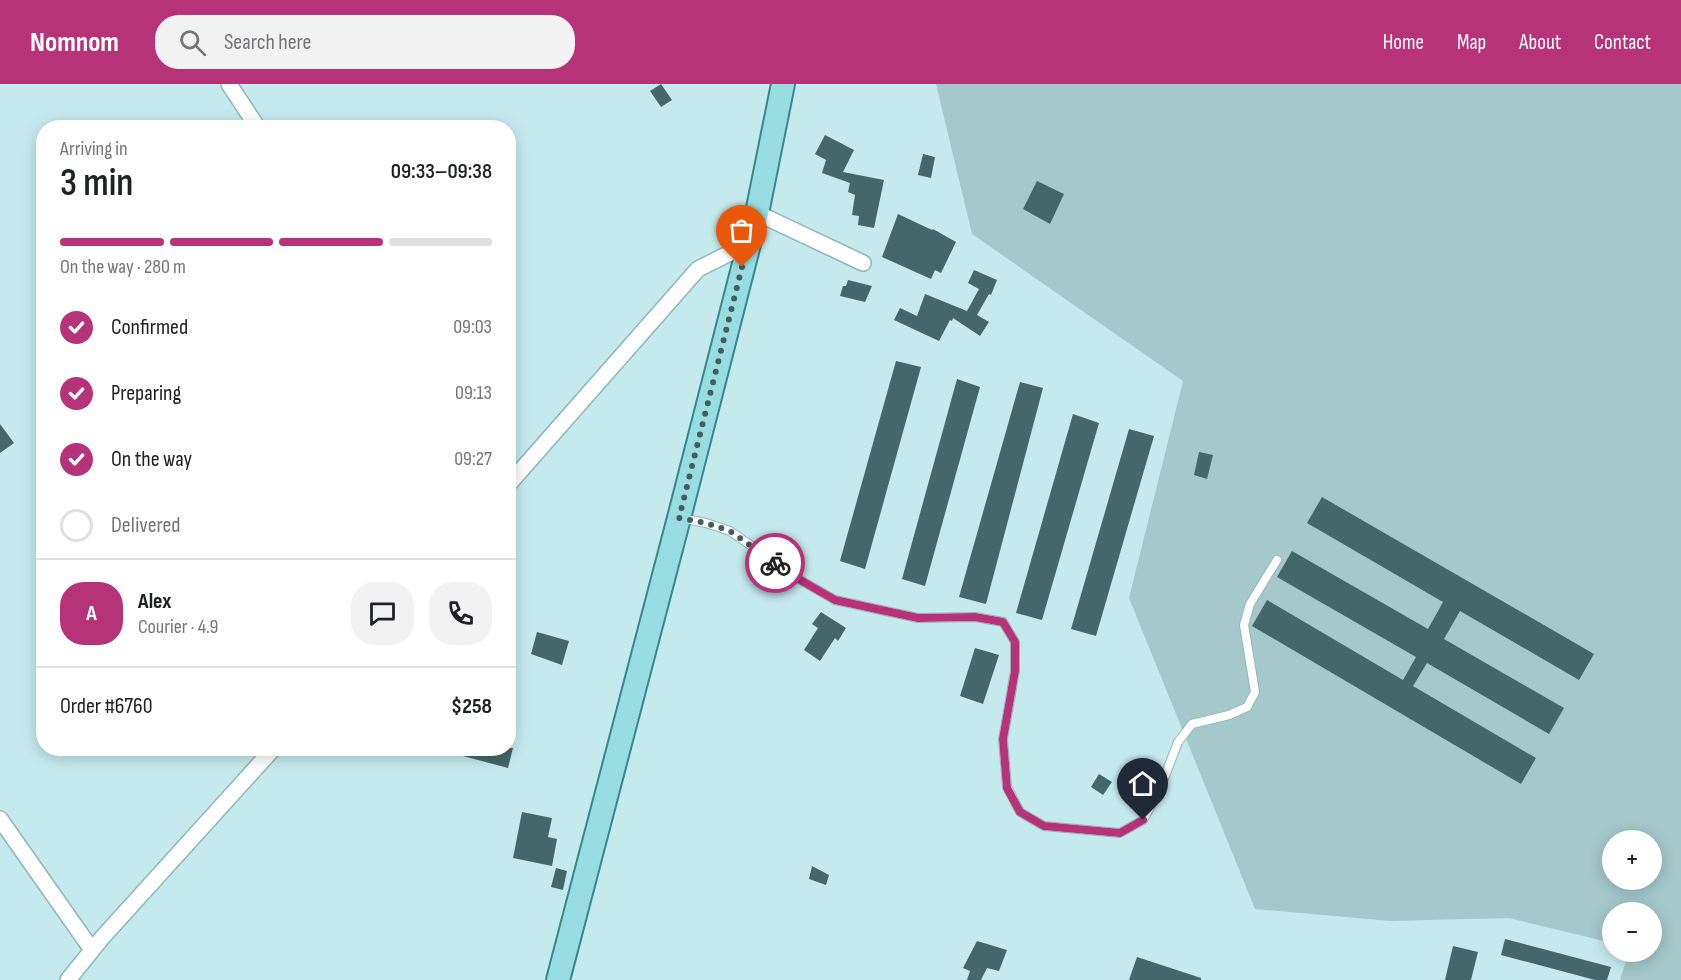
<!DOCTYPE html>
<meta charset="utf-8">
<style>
body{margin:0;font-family:"Sofia Sans Condensed",sans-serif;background:#f2f2f2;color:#202124;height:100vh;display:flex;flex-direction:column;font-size:22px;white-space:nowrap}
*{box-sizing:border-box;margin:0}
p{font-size:20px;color:#757577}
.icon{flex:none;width:33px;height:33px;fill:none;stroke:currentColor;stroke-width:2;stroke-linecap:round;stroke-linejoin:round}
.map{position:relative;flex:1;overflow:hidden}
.details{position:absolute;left:36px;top:36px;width:480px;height:636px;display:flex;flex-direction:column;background:#fff;border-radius:24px;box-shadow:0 3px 15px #0003}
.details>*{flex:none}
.controls{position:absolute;left:1602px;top:746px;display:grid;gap:12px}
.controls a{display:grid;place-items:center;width:60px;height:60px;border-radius:50%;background:#fff;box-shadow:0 3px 15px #0003;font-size:30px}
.pin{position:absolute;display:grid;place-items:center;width:51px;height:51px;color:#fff;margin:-62px -26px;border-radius:50% 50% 50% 0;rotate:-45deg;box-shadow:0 0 6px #0007}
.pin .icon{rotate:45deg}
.courier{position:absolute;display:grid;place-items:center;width:60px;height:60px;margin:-30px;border:4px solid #b63279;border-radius:50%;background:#fff;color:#222;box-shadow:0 2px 8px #0007}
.headline em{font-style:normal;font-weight:600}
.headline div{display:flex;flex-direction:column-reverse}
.headline{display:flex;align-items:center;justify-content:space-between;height:102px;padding:0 24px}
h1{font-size:39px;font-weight:600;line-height:45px}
.bar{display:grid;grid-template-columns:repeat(4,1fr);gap:9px 6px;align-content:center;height:72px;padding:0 24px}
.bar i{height:8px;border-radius:4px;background:#e0e0e0}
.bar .active{background:#b63279}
.bar p{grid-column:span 4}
.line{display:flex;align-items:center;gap:15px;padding:0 24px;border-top:2px solid #e0e0e0}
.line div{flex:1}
.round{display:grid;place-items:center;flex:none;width:63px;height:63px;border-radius:24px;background:#f2f2f2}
ol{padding:0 24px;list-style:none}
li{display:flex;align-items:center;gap:18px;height:66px}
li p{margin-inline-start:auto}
li .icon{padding:6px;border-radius:50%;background:#b63279;color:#fff;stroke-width:4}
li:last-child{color:#757577}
li i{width:33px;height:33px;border:3px solid #e0e0e0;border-radius:50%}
header{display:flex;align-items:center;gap:36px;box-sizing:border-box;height:84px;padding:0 30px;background:#b63279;color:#fff}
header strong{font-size:28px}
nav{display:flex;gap:33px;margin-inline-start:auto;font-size:21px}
.search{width:420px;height:54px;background:#f2f2f2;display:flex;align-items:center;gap:15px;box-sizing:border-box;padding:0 21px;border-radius:24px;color:#757577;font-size:22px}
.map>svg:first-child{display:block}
</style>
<header>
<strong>Nomnom</strong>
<div class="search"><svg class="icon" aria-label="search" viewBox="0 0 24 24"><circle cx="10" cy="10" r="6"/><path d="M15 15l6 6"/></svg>Search here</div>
<nav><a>Home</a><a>Map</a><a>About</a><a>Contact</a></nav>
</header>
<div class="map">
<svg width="1681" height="896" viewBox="0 0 1681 896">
<rect width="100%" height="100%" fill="#c5eaed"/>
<path fill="#a5c8cb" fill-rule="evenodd" d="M 936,0 L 1681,0 L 1681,896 L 1620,896 L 1629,867 L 1652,867 L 1652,828 L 1612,828 L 1612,859 L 1509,834 L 1390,837 L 1255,825 L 1129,514 L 1183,297 L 972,150 ZM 1612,756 L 1652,756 L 1652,795 L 1612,795 Z"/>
<path fill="#446769" d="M 661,0 L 672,16 L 661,23 L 650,7 Z
M 825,51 L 854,66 L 843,88 L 884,96 L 874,144 L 858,141 L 859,132 L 852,131 L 855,111 L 848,108 L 850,99 L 822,89 L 826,76 L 815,70 Z
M 923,70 L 935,73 L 931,94 L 918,91 Z
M 1037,97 L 1064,110 L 1050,140 L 1023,125 Z
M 898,130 L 932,146 L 933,145 L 956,158 L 941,189 L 935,186 L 931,195 L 882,173 Z
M 974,186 L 997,196 L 991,211 L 989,210 L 977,231 L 989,238 L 980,252 L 953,234 L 952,237 L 950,236 L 939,257 L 894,236 L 900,224 L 917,232 L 925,210 L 967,227 L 979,205 L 968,199 Z
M 848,196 L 872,202 L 865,218 L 840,212 L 843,202 L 846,202 Z
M 896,277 L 921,283 L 865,485 L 840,477 Z
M 957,295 L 980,303 L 925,502 L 902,495 Z
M 1020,298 L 1043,304 L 986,520 L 959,513 Z
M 1073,330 L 1099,339 L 1042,536 L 1016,529 Z
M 0,340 L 14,359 L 0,369 Z
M 1129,345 L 1154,352 L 1096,552 L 1071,545 Z
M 1199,368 L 1213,371 L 1207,395 L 1194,391 Z
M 1322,413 L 1594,570 L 1579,596 L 1460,527 L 1444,555 L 1564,624 L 1549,650 L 1427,579 L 1413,602 L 1536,674 L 1521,700 L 1252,542 L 1267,516 L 1403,596 L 1416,573 L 1277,493 L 1292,467 L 1428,545 L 1443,518 L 1307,439 Z
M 821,528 L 846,544 L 838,557 L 835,554 L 820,577 L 804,566 L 818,544 L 812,540 Z
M 537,548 L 569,557 L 562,581 L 531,570 Z
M 975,564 L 999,571 L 983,620 L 960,612 Z
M 449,664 L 513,664 L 508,684 L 448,668 Z
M 1099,690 L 1112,698 L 1103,711 L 1091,703 Z
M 522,728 L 552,734 L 548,753 L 557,755 L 552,782 L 513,774 Z
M 812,782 L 829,791 L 826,801 L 809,795 Z
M 556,784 L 567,787 L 563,806 L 551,803 Z
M 1505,855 L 1611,883 L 1607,896 L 1595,896 L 1501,871 Z
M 977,857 L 1007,866 L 999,887 L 987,884 L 981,896 L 967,896 L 970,887 L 963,884 Z
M 1453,862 L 1478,868 L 1471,896 L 1445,896 Z
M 1137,873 L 1201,894 L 1201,896 L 1129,896 Z"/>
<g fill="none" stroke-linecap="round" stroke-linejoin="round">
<g stroke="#92b6b8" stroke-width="10">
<path id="lane" d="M 681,434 L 706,439 L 730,447 L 802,497 L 835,516 L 918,534 L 975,533 L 1003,538 L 1015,558 L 1015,587 L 1003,655 L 1007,703 L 1020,728 L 1044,742 L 1120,749 L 1143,736 L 1160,705 L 1178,658 L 1192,640 L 1229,631 L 1247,623 L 1255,608 L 1244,541 L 1250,520 L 1277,476"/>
</g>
<g stroke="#92b6b8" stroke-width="18">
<path id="street" d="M 229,0 L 258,44
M 757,129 L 863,179
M 508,401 L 698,185 L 748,160
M 0,735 L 92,866
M 68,896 L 101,855 L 274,664"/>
</g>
<g stroke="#38868c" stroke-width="26">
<path id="primary" d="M 558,896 L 679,434 L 757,129 L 783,0"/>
</g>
<use href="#lane" stroke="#fff" stroke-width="8"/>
<use href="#street" stroke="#fff" stroke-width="15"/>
<use href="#primary" stroke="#98dde2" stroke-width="22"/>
</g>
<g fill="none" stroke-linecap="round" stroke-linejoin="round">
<path stroke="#475c5d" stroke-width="6" stroke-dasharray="0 10.8" d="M 742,183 L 679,434 L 706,439 L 730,447 L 775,479"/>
<path stroke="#b63279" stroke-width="8" d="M 775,479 L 802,497 L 835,516 L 918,534 L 975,533 L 1003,538 L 1015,558 L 1015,587 L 1003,655 L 1007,704 L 1020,728 L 1044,742 L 1120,749 L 1143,736"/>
</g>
</svg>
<div class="controls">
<a>+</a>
<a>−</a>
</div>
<div class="pin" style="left:742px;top:183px;background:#ea580c"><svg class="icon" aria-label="bag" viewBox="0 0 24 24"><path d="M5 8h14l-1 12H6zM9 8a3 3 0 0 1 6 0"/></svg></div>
<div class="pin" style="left:1143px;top:736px;background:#1f2937"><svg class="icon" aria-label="home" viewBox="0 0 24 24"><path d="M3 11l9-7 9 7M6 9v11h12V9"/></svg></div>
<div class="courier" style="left:775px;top:479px"><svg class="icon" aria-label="bike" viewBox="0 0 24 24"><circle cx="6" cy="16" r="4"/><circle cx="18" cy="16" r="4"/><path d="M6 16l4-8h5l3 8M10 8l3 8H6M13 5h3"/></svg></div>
<section class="details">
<div class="headline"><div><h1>3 min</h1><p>Arriving in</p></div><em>09:33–09:38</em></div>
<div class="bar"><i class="active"></i><i class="active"></i><i class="active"></i><i></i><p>On the way · 280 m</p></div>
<ol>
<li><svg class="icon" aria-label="check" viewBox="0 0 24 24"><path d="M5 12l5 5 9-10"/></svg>Confirmed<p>09:03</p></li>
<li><svg class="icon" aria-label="check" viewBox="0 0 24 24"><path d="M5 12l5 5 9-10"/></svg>Preparing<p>09:13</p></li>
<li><svg class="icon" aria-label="check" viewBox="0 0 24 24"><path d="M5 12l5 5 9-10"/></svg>On the way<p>09:27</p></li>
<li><i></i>Delivered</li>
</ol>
<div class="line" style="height:108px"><b class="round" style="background:#b63279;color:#fff">A</b><div><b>Alex</b><p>Courier · 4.9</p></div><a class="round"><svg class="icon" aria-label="chat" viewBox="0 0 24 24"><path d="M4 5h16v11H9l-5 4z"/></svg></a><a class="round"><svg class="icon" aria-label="phone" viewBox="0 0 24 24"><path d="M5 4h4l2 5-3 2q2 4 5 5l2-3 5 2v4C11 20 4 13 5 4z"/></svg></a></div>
<div class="line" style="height:78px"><div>Order #6760</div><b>$258</b></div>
</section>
</div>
